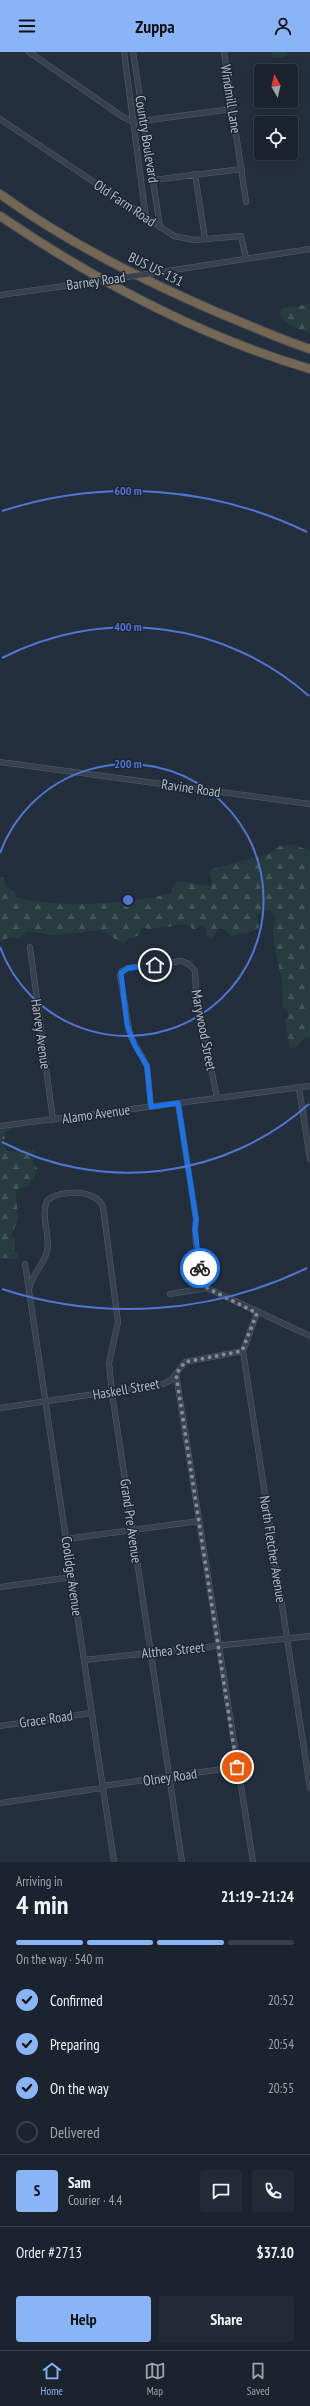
<!DOCTYPE html>
<meta charset="utf-8">
<style>
body{margin:0;font-family:"PT Sans Narrow",sans-serif;background:#242b36;color:#f1f3f6;height:100vh;display:flex;flex-direction:column;font-size:15px;white-space:nowrap}
*{box-sizing:border-box;margin:0}
p{font-size:13px;color:#a0a4aa}
.icon{flex:none;width:22px;height:22px;fill:none;stroke:currentColor;stroke-width:2;stroke-linecap:round;stroke-linejoin:round}
.map{position:relative;height:1810px;overflow:hidden}
.details{display:flex;flex-direction:column;background:#1b232e;flex:1}
.details>*{flex:none}
.needle{width:26px;rotate:352deg}
.tools{position:absolute;left:254px;top:12px;display:grid;gap:8px}
.tools a{display:grid;place-items:center;width:44px;height:44px;border-radius:4px;background:#1b232e;box-shadow:0 2px 10px #0003,0 0 0 1px #39404a;font-size:20px}
.pin{position:absolute;display:grid;place-items:center;width:34px;height:34px;color:#fff;margin:-17px;border:2px solid #fff;border-radius:50%;box-shadow:0 1px 4px #0007}
.courier{position:absolute;display:grid;place-items:center;width:40px;height:40px;margin:-20px;border:3px solid #1a73e8;border-radius:50%;background:#fff;color:#222;box-shadow:0 1px 5px #0007}
.headline em{font-style:normal;font-weight:800}
.headline div{display:flex;flex-direction:column-reverse}
.headline{display:flex;align-items:center;justify-content:space-between;height:68px;padding:0 16px}
h1{font-size:26px;font-weight:800;line-height:30px}
.bar{display:grid;grid-template-columns:repeat(4,1fr);gap:6px 4px;align-content:center;height:48px;padding:0 16px}
.bar i{height:5px;border-radius:3px;background:#39404a}
.bar .current{background:#8ab4f8}
.bar p{grid-column:span 4}
.line{display:flex;align-items:center;gap:10px;padding:0 16px;border-top:1px solid #39404a}
.line div{flex:1}
.round{display:grid;place-items:center;flex:none;width:42px;height:42px;border-radius:4px;background:#242b36}
ol{padding:0 16px;list-style:none}
li{display:flex;align-items:center;gap:12px;height:44px}
li p{margin-inline-start:auto}
li .icon{padding:4px;border-radius:50%;background:#8ab4f8;color:#111;stroke-width:4}
li:last-child{color:#a0a4aa}
li i{width:22px;height:22px;border:2px solid #39404a;border-radius:50%}
.cta{display:flex;gap:8px;margin-top:auto;padding:8px 16px}
.cta a{flex:1;height:46px;border-radius:4px;background:#8ab4f8;color:#111;font-size:16px;font-weight:800;line-height:46px;text-align:center}
.cta a+a{background:#242b36;color:#f1f3f6}
header{display:flex;justify-content:space-between;align-items:center;height:52px;padding:0 16px;background:#8ab4f8;color:#111;font-size:18px;font-weight:800}
.dock{display:flex;justify-content:space-around;align-items:center;height:56px;border-top:1px solid #39404a;background:#1b232e;font-size:11px;color:#a0a4aa}
.dock a{display:grid;justify-items:center;gap:2px}
.dock .current{color:#8ab4f8}
.map>svg:first-child{display:block}
</style>
<header><svg class="icon" aria-label="menu" viewBox="0 0 24 24"><path d="M4 6h16M4 12h16M4 18h16"/></svg>Zuppa<svg class="icon" aria-label="person" viewBox="0 0 24 24"><circle cx="12" cy="8" r="4"/><path d="M4 21q1-7 8-7t8 7"/></svg></header>
<div class="map">
<svg width="310" height="1810" viewBox="0 0 310 1810">
<defs>
<pattern id="forest-firs" width="22" height="20" patternUnits="userSpaceOnUse"><rect width="22" height="20" fill="#263c3f"/><path d="M5 1l3.5 6h-7zM16 11l3.5 6h-7z" fill="#435659"/></pattern>
</defs>
<rect width="100%" height="100%" fill="#242f3e"/>
<path fill="url(#forest-firs)" d="M 272,0 L 287,0 L 288,2 L 285,5 L 271,6 L 273,3 Z
M 310,252 L 310,281 C 298,277 283,274 280,260 L 283,256 Z
M 293,792 L 310,799 L 310,986 L 305,985 L 295,996 L 290,997 L 285,968 L 288,965 L 287,958 L 283,955 C 282,944 284,934 281,924 C 277,906 270,883 275,865 L 269,858 L 257,862 L 259,875 C 251,882 241,881 231,884 L 224,877 L 217,877 L 212,887 L 206,883 L 207,877 L 200,873 L 194,878 L 187,872 L 151,877 L 142,876 L 138,884 L 129,886 L 123,892 L 101,878 L 54,883 L 28,879 L 18,887 L 11,885 L 0,889 L 0,825 L 3,826 L 8,836 L 14,839 L 16,845 C 54,857 133,852 171,841 L 174,832 L 178,829 L 210,834 L 212,830 L 209,820 L 212,817 L 268,802 L 280,794 Z
M 10,1076 L 12,1077 L 3,1082 L 5,1086 L 3,1092 L 7,1099 L 11,1099 L 34,1098 L 35,1104 L 33,1109 L 38,1118 L 27,1135 L 19,1136 L 16,1140 L 18,1167 L 11,1184 L 15,1186 L 14,1198 L 19,1205 L 18,1207 L 0,1206 L 0,1077 Z"/>
<g fill="none" stroke-linecap="round" stroke-linejoin="round">
<g stroke="#565f6c" stroke-width="6">
<path id="minor" d="M 29,0 L 123,65 L 134,70 L 232,57
M 124,0 L 146,166
M 133,0 L 160,175
M 224,0 L 246,150
M 0,67 L 174,184 L 194,188 L 241,184 L 246,206
M 195,122 L 205,187
M 153,128 L 242,117
M 161,220 L 310,197
M 0,243 L 79,232
M 0,710 L 310,752
M 30,895 L 53,1068
M 299,1036 L 310,1107
M 178,1051 L 196,1167 C 194,1182 197,1225 207,1236
M 151,1055 L 147,1014 L 130,983 L 120,923 L 122,919 L 128,916 L 181,909 L 189,912 L 195,919 L 196,941 L 217,1046
M 0,1074 L 310,1034
M 25,1212 L 114,1810
M 29,1238 C 31,1223 44,1213 47,1199 C 51,1183 40,1165 47,1149 C 56,1138 97,1136 103,1155 L 118,1270 L 109,1311 L 112,1341 L 182,1810
M 170,1242 L 207,1236 L 310,1284
M 257,1261 L 243,1299 L 310,1736
M 176,1322 L 253,1810
M 0,1356 L 163,1332 L 171,1328 L 185,1310 L 243,1299
M 66,1487 L 199,1469
M 0,1535 L 72,1525
M 84,1608 L 310,1584
M 0,1674 L 91,1661
M 102,1734 L 237,1715
M 0,1751 L 102,1736"/>
</g>
<g stroke="#434c59" stroke-width="10">
<path id="highway" d="M 0,142 C 68,191 143,228 219,261 C 249,273 279,287 310,297
M 0,164 C 96,229 199,284 310,317"/>
</g>
<use href="#minor" stroke="#38414e" stroke-width="5"/>
<use href="#highway" stroke="#746855" stroke-width="8"/>
<g stroke="#565f6c" stroke-width="6" stroke-linecap="butt">
<path id="minor-bridge" d="M 79,232 L 161,220"/>
</g>
<use href="#minor-bridge" stroke="#38414e" stroke-width="5"/>
</g>
<g fill="none" stroke-linecap="round" stroke-linejoin="round">
<path stroke="#828b98" stroke-width="4" stroke-dasharray="0 7.2" d="M 200,1216 L 203,1229 L 207,1236 L 257,1261 L 242,1299 L 185,1310 L 176,1322 L 237,1715"/>
<path stroke="#1a73e8" stroke-width="5" d="M 155,913 L 128,916 L 121,921 L 127,973 L 135,994 L 147,1014 L 151,1055 L 178,1051 L 196,1167 L 195,1178 L 200,1216"/>
</g>
<g fill="none" stroke="#5274d3" stroke-width="2">
<path d="M0 801A136 136 0 1 1 0 895"/>
<path d="M309 1052A273 273 0 0 1 2 1090M2 606A273 273 0 0 1 309 644"/>
<path d="M307 1216A409 409 0 0 1 2 1237M2 459A409 409 0 0 1 307 480"/>
</g>
<g text-anchor="middle" dominant-baseline="central" stroke-width="3" stroke-linejoin="round" paint-order="stroke">
<g font-size="14" fill="#b4bcc9" stroke="#1d2633">
<text transform="translate(231 47) rotate(81)">Windmill Lane</text>
<text transform="translate(147 87) rotate(81)">Country Boulevard</text>
<text transform="translate(125 151) rotate(34)">Old Farm Road</text>
<text transform="translate(156 217) rotate(26)">BUS US-131</text>
<text transform="translate(96 229) rotate(-8)">Barney Road</text>
<text transform="translate(191 736) rotate(8)">Ravine Road</text>
<text transform="translate(204 978) rotate(79)">Marywood Street</text>
<text transform="translate(41 982) rotate(82)">Harvey Avenue</text>
<text transform="translate(96 1062) rotate(-8)">Alamo Avenue</text>
<text transform="translate(126 1337) rotate(-10)">Haskell Street</text>
<text transform="translate(131 1469) rotate(82)">Grand Pre Avenue</text>
<text transform="translate(273 1497) rotate(81)">North Fletcher Avenue</text>
<text transform="translate(72 1524) rotate(82)">Coolidge Avenue</text>
<text transform="translate(173 1598) rotate(-6)">Althea Street</text>
<text transform="translate(46 1667) rotate(-8)">Grace Road</text>
<text transform="translate(170 1725) rotate(-8)">Olney Road</text>
</g>
</g>
<circle cx="128" cy="848" r="6" fill="#5274d3" stroke="#1d2633" stroke-width="2"/>
<g font-size="12" text-anchor="middle" font-weight="bold" fill="#5274d3" stroke="#1d2633" stroke-width="3" stroke-linejoin="round" paint-order="stroke">
<text x="128" y="443">600 m</text>
<text x="128" y="579">400 m</text>
<text x="128" y="716">200 m</text>
</g>
</svg>
<div class="tools">
<a><svg class="needle" viewBox="-14 -14 28 28"><path d="M0-13l5 13h-10z" fill="#e53935"/><path d="M0 13l5-13h-10z" fill="#a0a4aa"/></svg></a>
<a><svg class="icon" aria-label="locate" viewBox="0 0 24 24"><circle cx="12" cy="12" r="6"/><path d="M12 2v4M12 18v4M2 12h4M18 12h4"/></svg></a>
</div>
<div class="pin" style="left:237px;top:1715px;background:#ea580c"><svg class="icon" aria-label="bag" viewBox="0 0 24 24"><path d="M5 8h14l-1 12H6zM9 8a3 3 0 0 1 6 0"/></svg></div>
<div class="pin" style="left:155px;top:913px;background:#1f2937"><svg class="icon" aria-label="home" viewBox="0 0 24 24"><path d="M3 11l9-7 9 7M6 9v11h12V9"/></svg></div>
<div class="courier" style="left:200px;top:1216px"><svg class="icon" aria-label="bike" viewBox="0 0 24 24"><circle cx="6" cy="16" r="4"/><circle cx="18" cy="16" r="4"/><path d="M6 16l4-8h5l3 8M10 8l3 8H6M13 5h3"/></svg></div>
</div>
<section class="details">
<div class="headline"><div><h1>4 min</h1><p>Arriving in</p></div><em>21:19–21:24</em></div>
<div class="bar"><i class="current"></i><i class="current"></i><i class="current"></i><i></i><p>On the way · 540 m</p></div>
<ol>
<li><svg class="icon" aria-label="check" viewBox="0 0 24 24"><path d="M5 12l5 5 9-10"/></svg>Confirmed<p>20:52</p></li>
<li><svg class="icon" aria-label="check" viewBox="0 0 24 24"><path d="M5 12l5 5 9-10"/></svg>Preparing<p>20:54</p></li>
<li><svg class="icon" aria-label="check" viewBox="0 0 24 24"><path d="M5 12l5 5 9-10"/></svg>On the way<p>20:55</p></li>
<li><i></i>Delivered</li>
</ol>
<div class="line" style="height:72px"><b class="round" style="background:#8ab4f8;color:#111">S</b><div><b>Sam</b><p>Courier · 4.4</p></div><a class="round"><svg class="icon" aria-label="chat" viewBox="0 0 24 24"><path d="M4 5h16v11H9l-5 4z"/></svg></a><a class="round"><svg class="icon" aria-label="phone" viewBox="0 0 24 24"><path d="M5 4h4l2 5-3 2q2 4 5 5l2-3 5 2v4C11 20 4 13 5 4z"/></svg></a></div>
<div class="line" style="height:52px"><div>Order #2713</div><b>$37.10</b></div>
<div class="cta"><a>Help</a><a>Share</a></div>
</section>
<nav class="dock">
<a class="current"><svg class="icon" aria-label="home" viewBox="0 0 24 24"><path d="M3 11l9-7 9 7M6 9v11h12V9"/></svg>Home</a>
<a><svg class="icon" aria-label="map" viewBox="0 0 24 24"><path d="M3 6l6-2 6 2 6-2v14l-6 2-6-2-6 2zM9 4v14M15 6v14"/></svg>Map</a>
<a><svg class="icon" aria-label="saved" viewBox="0 0 24 24"><path d="M7 4h10v16l-5-4-5 4z"/></svg>Saved</a>
</nav>
